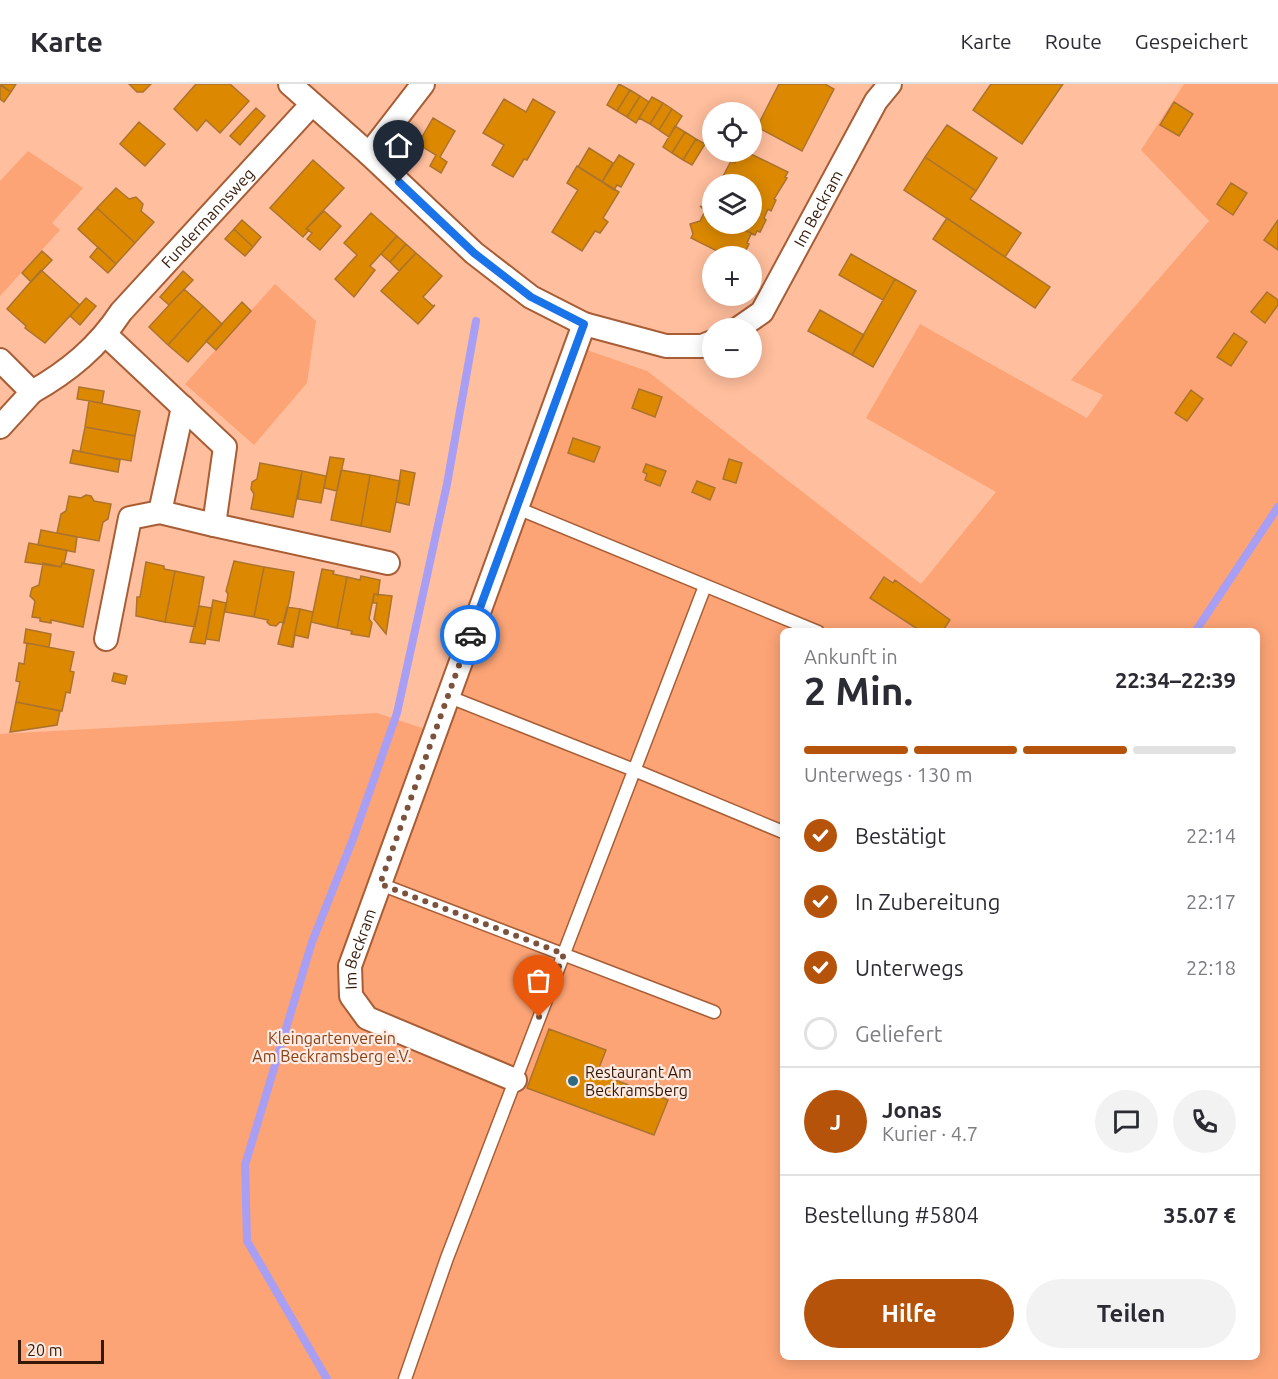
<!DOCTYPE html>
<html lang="de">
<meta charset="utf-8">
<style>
body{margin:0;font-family:Ubuntu,sans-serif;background:#f2f2f3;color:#2b2b33;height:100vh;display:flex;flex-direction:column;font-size:22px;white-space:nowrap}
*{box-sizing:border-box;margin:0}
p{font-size:20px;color:#7c7c81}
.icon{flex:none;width:33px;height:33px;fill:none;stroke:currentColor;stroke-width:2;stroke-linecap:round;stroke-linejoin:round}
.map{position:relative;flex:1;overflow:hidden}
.details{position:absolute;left:780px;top:544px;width:480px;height:732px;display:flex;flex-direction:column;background:#fff;border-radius:9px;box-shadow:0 3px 15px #0003}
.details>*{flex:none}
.fabs{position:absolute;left:702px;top:18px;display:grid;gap:12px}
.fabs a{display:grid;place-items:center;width:60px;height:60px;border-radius:50%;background:#fff;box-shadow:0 3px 15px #0003;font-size:30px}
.scale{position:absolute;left:18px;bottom:15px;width:86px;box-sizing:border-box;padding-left:6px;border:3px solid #351807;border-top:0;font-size:16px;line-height:21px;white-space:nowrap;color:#351807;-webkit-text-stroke:4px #fdebe3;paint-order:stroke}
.pin{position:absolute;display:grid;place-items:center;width:51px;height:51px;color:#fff;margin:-62px -26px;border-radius:50% 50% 50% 0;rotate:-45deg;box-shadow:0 0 6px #0007}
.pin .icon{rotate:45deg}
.courier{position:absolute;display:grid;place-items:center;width:60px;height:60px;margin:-30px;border:4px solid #1a73e8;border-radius:50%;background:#fff;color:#222;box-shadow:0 2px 8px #0007}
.overview em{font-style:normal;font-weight:600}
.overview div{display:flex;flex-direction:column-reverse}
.overview{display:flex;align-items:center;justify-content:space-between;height:102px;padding:0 24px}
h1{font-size:39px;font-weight:600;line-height:45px}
.bar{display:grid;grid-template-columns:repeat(4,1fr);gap:9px 6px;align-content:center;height:72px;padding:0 24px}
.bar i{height:8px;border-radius:4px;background:#e1e1e2}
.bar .current{background:#b45309}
.bar p{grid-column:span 4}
.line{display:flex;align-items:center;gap:15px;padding:0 24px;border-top:2px solid #e1e1e2}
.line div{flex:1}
.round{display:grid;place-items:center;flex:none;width:63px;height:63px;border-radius:32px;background:#f2f2f3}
ol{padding:0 24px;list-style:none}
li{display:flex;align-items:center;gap:18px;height:66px}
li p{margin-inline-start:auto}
li .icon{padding:6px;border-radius:50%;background:#b45309;color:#fff;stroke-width:4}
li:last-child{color:#7c7c81}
li i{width:33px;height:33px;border:3px solid #e1e1e2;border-radius:50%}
.cta{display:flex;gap:12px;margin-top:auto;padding:12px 24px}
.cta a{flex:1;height:69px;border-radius:36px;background:#b45309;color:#fff;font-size:24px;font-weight:600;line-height:69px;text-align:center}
.cta a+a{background:#f2f2f3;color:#2b2b33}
header{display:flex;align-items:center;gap:36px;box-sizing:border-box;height:84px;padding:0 30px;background:#fff;border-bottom:2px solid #e1e1e2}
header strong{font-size:28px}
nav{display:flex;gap:33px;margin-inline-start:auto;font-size:21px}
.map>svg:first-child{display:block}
</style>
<header>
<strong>Karte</strong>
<nav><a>Karte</a><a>Route</a><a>Gespeichert</a></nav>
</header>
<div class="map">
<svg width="1278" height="1295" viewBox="0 0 1278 1295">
<rect width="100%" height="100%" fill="#ffbe9d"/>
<path fill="#fca476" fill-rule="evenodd" d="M 1184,0 L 1278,0 L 1278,1295 L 0,1295 L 0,650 L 377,629 L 443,651 L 587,266 L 647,287 L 921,500 L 996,408 L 866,334 L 920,240 L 1087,334 L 1103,311 L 1071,296 L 1209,137 L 1141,66 ZM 783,548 L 1257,548 L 1257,1274 L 783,1274 Z
M 28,67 L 83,104 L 52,139 L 60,146 L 0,212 L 0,97 Z
M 275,200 L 316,237 L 307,299 L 254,361 L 185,300 Z"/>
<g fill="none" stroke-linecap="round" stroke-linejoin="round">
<path stroke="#a89ef4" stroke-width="8" d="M 1195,548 L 1278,423
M 327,1295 L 247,1157 L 245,1081 L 312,858 L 353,755 L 397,629 L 447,400 L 476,237"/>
</g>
<path fill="#dc8901" stroke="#ac732e" stroke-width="1.5" d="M 0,0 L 16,0 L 11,8 Z
M 129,0 L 151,0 L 143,8 L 137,8 Z
M 196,0 L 230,0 L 249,17 L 220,49 L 206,36 L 197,47 L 174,25 Z
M 619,0 L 630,6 L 617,27 L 607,21 Z
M 779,0 L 825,0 L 834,5 L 802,67 L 757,43 Z
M 991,0 L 1063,0 L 1022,60 L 973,26 Z
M 0,1 L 11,8 L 4,18 L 0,15 Z
M 630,6 L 640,12 L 627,33 L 617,27 Z
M 640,12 L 649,18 L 636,39 L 627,33 Z
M 652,13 L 663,19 L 650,40 L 639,34 Z
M 504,15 L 526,28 L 533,15 L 555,28 L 527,76 L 524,75 L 513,93 L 492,81 L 504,61 L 483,49 Z
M 1174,18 L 1193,30 L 1179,52 L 1160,41 Z
M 663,19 L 672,25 L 659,46 L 650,40 Z
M 256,24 L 265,32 L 240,61 L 230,52 Z
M 672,25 L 682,32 L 669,53 L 659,46 Z
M 433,34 L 455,47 L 440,73 L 447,78 L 441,89 L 430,82 L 436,71 L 418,60 Z
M 139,38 L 165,60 L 145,82 L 120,60 Z
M 947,41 L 997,74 L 976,107 L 925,73 Z
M 675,42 L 685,48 L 672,69 L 663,63 Z
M 685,48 L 696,55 L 683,76 L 672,69 Z
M 696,55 L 705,60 L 692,81 L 683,76 Z
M 589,64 L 613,79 L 602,98 L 578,83 Z
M 738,68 L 747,68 L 788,88 L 785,93 L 787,94 L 774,115 L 776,116 L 771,127 L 768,125 L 764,134 L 766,136 L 760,148 L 757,147 L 755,151 L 733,140 L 752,140 L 752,100 L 719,100 L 731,77 L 735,79 L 740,69 Z
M 619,71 L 634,80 L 621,103 L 617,101 L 614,106 L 602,98 Z
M 925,73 L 976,107 L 970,115 L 1021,149 L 1005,173 L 904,106 Z
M 313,76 L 344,104 L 306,145 L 309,146 L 303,153 L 270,124 Z
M 577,82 L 619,108 L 603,134 L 608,138 L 600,149 L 595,147 L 582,167 L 552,148 L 578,106 L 567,99 Z
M 1231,99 L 1247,109 L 1233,131 L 1217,120 Z
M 116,104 L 129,115 L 136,113 L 143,120 L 141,127 L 154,138 L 135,159 L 97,124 Z
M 700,122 L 712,129 L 712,140 L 733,140 L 755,151 L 751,150 L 747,159 L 749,160 L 743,172 L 727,172 L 691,154 L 693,150 L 690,140 L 700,137 L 705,127 Z
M 97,124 L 135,159 L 116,180 L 78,145 Z
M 324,127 L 341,142 L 320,166 L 307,155 L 312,149 L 306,145 Z
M 371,129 L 397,152 L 370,182 L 375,186 L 354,213 L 335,195 L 357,171 L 344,159 Z
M 947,134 L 1050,203 L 1035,224 L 933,155 Z
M 242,136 L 261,153 L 253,163 L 234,145 Z
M 1278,136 L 1278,166 L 1264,156 Z
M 234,145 L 253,163 L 245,172 L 225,155 Z
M 397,152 L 406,160 L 390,178 L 381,170 Z
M 406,160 L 416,169 L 399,187 L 390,178 Z
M 98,163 L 116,180 L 108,189 L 90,173 Z
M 42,167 L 52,176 L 31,198 L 22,189 Z
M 416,169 L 442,192 L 423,213 L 433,222 L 435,221 L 418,240 L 381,207 Z
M 851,170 L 895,195 L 883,216 L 839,191 Z
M 41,186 L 80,221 L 45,259 L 25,244 L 26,242 L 7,225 Z
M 183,187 L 193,196 L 169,221 L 160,213 Z
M 895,195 L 916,207 L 873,283 L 852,271 Z
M 184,205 L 203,222 L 168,261 L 149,243 Z
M 1267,208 L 1278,216 L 1278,221 L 1265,239 L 1251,228 Z
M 86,214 L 96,222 L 80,241 L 70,232 Z
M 242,218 L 251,227 L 216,266 L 206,257 Z
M 203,222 L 222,240 L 188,278 L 168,261 Z
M 820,226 L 864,251 L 852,271 L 808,247 Z
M 1234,249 L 1247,258 L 1231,282 L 1217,273 Z
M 79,303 L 104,307 L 102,319 L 77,315 Z
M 639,305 L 662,313 L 655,333 L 632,324 Z
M 1191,306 L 1203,315 L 1187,337 L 1175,329 Z
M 89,317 L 140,327 L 135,352 L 85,343 Z
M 85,343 L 135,352 L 131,377 L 80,368 Z
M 573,354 L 600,363 L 594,378 L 568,369 Z
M 73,366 L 120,376 L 118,388 L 70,379 Z
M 330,373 L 344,375 L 337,407 L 324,404 Z
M 729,375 L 742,379 L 736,399 L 723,395 Z
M 260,379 L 302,387 L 293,433 L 251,425 L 254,410 L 251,405 L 252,398 L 257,395 Z
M 646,380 L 666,387 L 660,402 L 645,396 L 647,390 L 643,388 Z
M 341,386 L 370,391 L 361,442 L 331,436 Z
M 401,386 L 415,389 L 409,421 L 396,418 Z
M 302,387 L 326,392 L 321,419 L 298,415 Z
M 370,391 L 400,397 L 390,448 L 361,442 Z
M 697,397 L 715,404 L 710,416 L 692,408 Z
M 86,411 L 91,412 L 94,417 L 111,420 L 108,435 L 103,438 L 99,457 L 57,449 L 61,430 L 66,427 L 69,412 L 81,414 Z
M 41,446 L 77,453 L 75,468 L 38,461 Z
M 29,459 L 67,466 L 64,480 L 62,479 L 61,483 L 25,478 Z
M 234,477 L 264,483 L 254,533 L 225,528 L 228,510 L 226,507 Z
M 146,478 L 164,482 L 164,485 L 175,487 L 165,538 L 136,532 L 137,513 L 140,513 Z
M 43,479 L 61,483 L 62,479 L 94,486 L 83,543 L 51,536 L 51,539 L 40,537 L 40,534 L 32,533 L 35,517 L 30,512 L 32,504 L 39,501 Z
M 264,483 L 294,488 L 290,514 L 284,539 L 280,538 L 276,542 L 270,541 L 267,538 L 268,536 L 254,533 Z
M 322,485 L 334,487 L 333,490 L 347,493 L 337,544 L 311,538 Z
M 175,487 L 204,493 L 195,543 L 165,538 Z
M 361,492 L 380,496 L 378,511 L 374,510 L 369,535 L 372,539 L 369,553 L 351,550 L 352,547 L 337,544 L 347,493 L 360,496 Z
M 884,493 L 893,499 L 895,496 L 950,536 L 942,548 L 922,548 L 870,514 Z
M 374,510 L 392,512 L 386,550 L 374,535 L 377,519 L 373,519 Z
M 213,516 L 226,519 L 219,557 L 206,555 Z
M 199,522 L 212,524 L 205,560 L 190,558 Z
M 287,523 L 300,525 L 292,563 L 278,560 Z
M 300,525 L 313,528 L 308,554 L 295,551 L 293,563 L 292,563 Z
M 26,545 L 51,550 L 49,563 L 24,559 Z
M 27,559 L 74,568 L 70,587 L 74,588 L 70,609 L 66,608 L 62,627 L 16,618 L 20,598 L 16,597 L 19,579 L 24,580 Z
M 114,589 L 127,592 L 125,600 L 112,597 Z
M 16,618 L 60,627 L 57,641 L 10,648 Z
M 549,945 L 606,966 L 597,989 L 668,1016 L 654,1051 L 527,1004 Z"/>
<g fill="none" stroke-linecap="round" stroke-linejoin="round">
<g stroke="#a75e36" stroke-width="15">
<path id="service" d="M 517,424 L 818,548
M 447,612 L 634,686 L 783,748
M 380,800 L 714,928
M 405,1295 L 447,1174 L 705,502"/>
</g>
<g stroke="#a75e36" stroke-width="26">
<g id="minor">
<path d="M 290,0 L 369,70 L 474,169 L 531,213 L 584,240 L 666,262 L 702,262 L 712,258"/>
<path d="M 369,70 L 423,0"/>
<path id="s1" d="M 739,244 L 762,228 L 876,17 L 890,0"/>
<path d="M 106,251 L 225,363 L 214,441 L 388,479"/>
<path id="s2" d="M 0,276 L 32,308 C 69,287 98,263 121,228 L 312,20"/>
<path d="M 0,343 L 32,308"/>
<path d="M 160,428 L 214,441"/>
<path d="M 106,555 L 130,434 L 160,428 L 183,323"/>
<path id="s3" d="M 515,996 L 367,934 L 351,912 L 350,882 L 584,240"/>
</g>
</g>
<use href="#service" stroke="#fff" stroke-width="12"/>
<use href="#minor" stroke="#fff" stroke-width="22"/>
</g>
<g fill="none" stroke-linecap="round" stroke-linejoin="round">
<path stroke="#7c523c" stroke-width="6" stroke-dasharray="0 10.8" d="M 470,551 L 380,800 L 564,870 L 539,933"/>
<path stroke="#1a73e8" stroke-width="8" d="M 399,98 L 474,169 L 531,213 L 584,240 L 470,551"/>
</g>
<circle fill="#2f6982" stroke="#fdebe3" stroke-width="2" cx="573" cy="997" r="6"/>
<g text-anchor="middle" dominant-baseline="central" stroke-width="4.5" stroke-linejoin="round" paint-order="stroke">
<g font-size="16" fill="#351807" stroke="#fdebe3">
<text stroke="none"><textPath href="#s1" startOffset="146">Im Beckram</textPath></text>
<text stroke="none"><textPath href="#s2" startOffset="294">Fundermannsweg</textPath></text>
<text stroke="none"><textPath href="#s3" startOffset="236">Im Beckram</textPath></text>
</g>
<g font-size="16" fill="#884116" stroke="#fdebe3">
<text x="332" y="954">Kleingartenverein<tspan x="332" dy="18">Am Beckramsberg e.V.</tspan></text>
</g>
<g font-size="16" fill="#351807" stroke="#fdebe3" text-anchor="start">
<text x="585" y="988">Restaurant Am<tspan x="585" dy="18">Beckramsberg</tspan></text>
</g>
</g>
</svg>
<div class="fabs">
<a><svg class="icon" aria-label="locate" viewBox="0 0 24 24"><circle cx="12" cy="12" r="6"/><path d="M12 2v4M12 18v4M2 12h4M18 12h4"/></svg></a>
<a><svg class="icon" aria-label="layers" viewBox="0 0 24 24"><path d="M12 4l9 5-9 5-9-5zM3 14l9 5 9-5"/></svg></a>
<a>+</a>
<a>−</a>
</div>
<div class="scale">20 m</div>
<div class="pin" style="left:539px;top:933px;background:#ea580c"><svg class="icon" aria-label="bag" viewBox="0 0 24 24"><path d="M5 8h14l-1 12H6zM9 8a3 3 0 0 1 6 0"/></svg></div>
<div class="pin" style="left:399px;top:98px;background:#1f2937"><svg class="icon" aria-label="home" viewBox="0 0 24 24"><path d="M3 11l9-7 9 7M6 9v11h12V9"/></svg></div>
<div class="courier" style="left:470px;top:551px"><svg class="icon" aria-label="car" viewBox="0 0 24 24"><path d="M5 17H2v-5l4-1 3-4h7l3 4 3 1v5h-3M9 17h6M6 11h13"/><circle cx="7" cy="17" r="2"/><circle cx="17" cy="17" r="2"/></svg></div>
<section class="details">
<div class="overview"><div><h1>2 Min.</h1><p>Ankunft in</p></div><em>22:34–22:39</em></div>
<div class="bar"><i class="current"></i><i class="current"></i><i class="current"></i><i></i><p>Unterwegs · 130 m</p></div>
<ol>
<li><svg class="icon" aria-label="check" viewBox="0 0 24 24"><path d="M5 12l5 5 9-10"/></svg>Bestätigt<p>22:14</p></li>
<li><svg class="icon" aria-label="check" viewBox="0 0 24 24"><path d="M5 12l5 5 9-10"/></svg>In Zubereitung<p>22:17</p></li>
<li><svg class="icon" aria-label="check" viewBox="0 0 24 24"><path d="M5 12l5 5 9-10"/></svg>Unterwegs<p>22:18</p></li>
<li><i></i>Geliefert</li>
</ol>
<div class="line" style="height:108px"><b class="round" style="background:#b45309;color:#fff">J</b><div><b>Jonas</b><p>Kurier · 4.7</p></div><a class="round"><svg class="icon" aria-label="chat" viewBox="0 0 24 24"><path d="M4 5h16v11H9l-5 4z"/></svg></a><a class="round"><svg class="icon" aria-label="phone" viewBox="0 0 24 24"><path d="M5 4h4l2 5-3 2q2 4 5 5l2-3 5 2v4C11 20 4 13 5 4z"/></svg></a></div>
<div class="line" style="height:78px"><div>Bestellung #5804</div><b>35.07 €</b></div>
<div class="cta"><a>Hilfe</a><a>Teilen</a></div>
</section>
</div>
